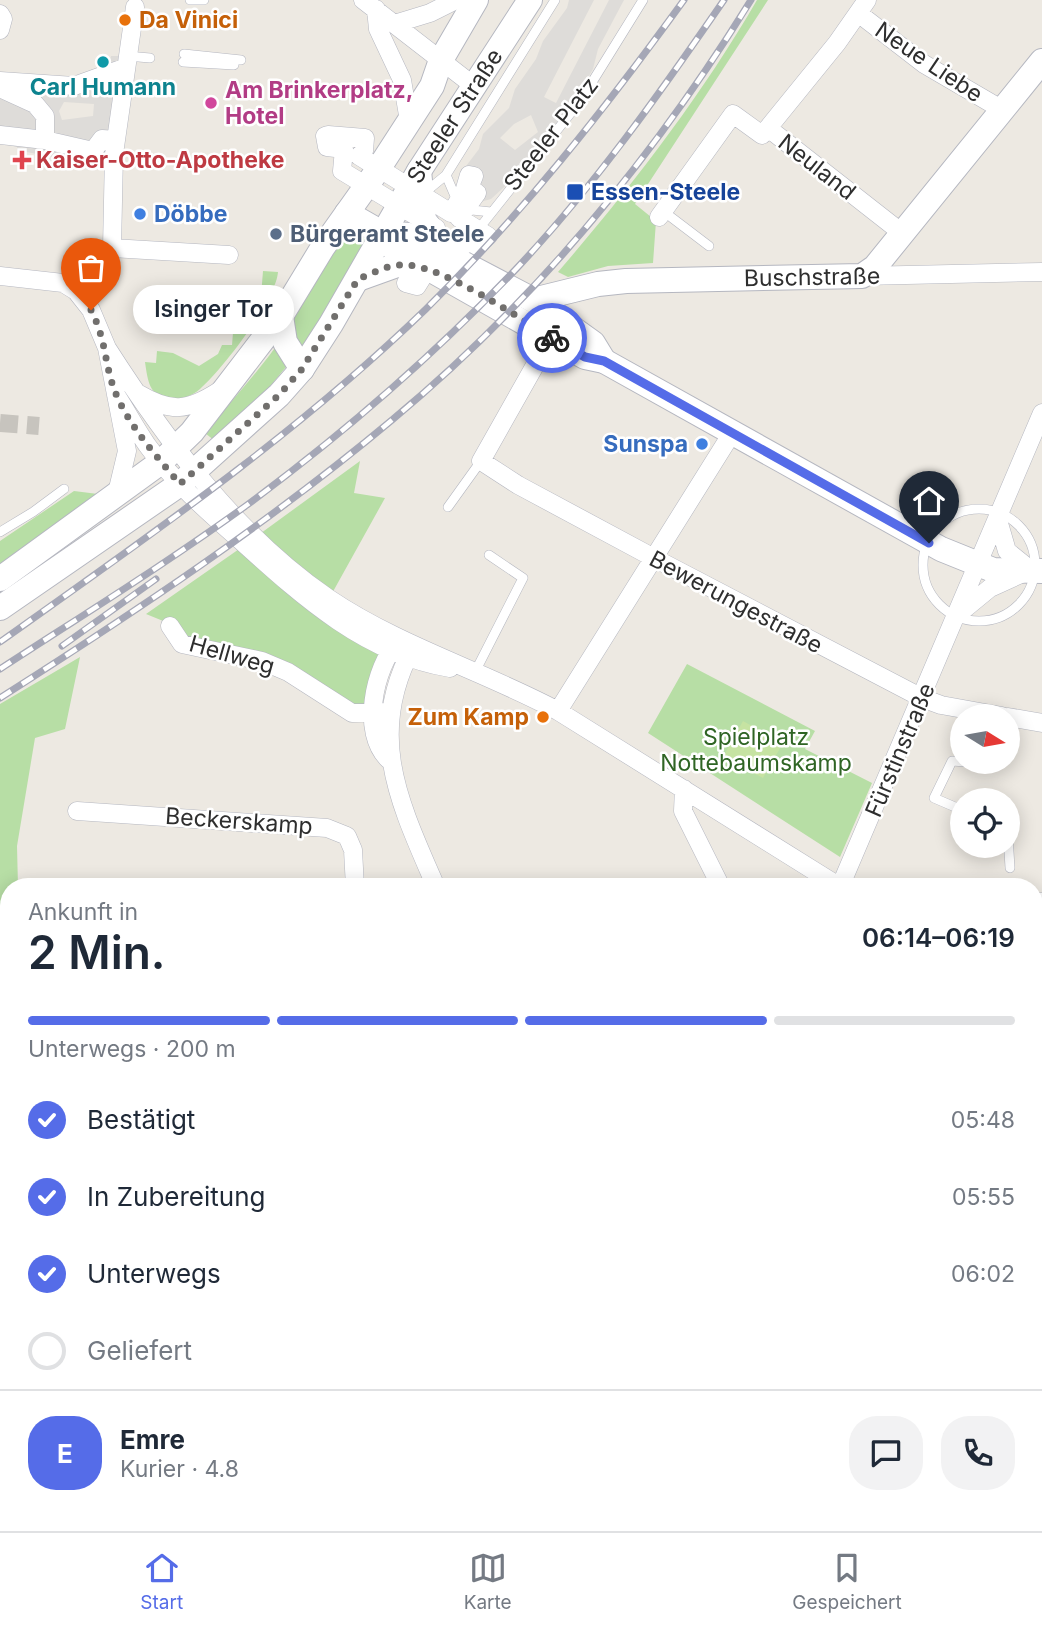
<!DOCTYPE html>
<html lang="de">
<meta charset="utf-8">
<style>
body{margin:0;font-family:Inter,sans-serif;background:#f2f2f3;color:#1f2937;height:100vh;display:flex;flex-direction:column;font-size:26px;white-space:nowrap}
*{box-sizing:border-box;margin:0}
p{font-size:23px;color:#747a83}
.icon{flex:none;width:38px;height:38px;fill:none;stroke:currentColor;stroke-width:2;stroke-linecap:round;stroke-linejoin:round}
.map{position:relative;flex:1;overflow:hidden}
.details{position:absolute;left:0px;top:878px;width:1043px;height:653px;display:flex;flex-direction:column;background:#fff;border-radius:28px 28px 0 0;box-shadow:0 4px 18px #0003}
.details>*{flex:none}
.needle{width:46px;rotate:101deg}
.buttons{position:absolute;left:950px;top:704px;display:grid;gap:14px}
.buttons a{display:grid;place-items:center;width:70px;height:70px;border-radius:50%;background:#fff;box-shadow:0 4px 18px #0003;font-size:35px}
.pin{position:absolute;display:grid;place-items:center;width:60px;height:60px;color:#fff;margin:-72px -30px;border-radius:50% 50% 50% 0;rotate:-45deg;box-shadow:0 0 7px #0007}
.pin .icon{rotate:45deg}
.courier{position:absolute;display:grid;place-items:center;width:70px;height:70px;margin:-35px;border:5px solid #556ce8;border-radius:50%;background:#fff;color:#222;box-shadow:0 2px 9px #0007}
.bubble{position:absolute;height:49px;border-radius:24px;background:#fff;box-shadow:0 4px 18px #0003;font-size:23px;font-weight:600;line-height:49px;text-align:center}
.head em{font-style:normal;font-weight:600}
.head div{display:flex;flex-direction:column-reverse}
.head{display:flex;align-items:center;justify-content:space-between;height:119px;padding:0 28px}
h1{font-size:46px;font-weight:600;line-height:52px}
.bar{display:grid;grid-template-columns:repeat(4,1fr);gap:10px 7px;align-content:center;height:84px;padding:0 28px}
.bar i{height:9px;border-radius:5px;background:#e0e1e3}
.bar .active{background:#556ce8}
.bar p{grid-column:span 4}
.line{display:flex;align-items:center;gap:18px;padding:0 28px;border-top:2px solid #e0e1e3}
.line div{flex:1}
.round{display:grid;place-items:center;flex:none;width:74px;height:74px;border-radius:28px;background:#f2f2f3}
ol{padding:0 28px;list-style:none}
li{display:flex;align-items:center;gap:21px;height:77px}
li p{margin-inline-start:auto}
li .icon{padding:7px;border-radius:50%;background:#556ce8;color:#fff;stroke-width:4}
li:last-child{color:#747a83}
li i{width:38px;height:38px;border:4px solid #e0e1e3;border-radius:50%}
.dock{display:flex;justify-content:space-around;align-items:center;height:98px;border-top:2px solid #e0e1e3;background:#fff;font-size:19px;color:#747a83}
.dock a{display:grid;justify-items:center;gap:4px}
.dock .active{color:#556ce8}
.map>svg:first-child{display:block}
</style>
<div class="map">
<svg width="1042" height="1531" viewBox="0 0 1042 1531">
<rect width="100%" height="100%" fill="#ede9e2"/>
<path fill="#b7dea5" d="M 757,0 L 768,0 L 635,204 L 656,221 L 653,263 L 608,266 L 568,277 L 558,272 C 632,186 700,98 757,0 Z
M 362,235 L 369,243 L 309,339 L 267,390 L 215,441 L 205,433 C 235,396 270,360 294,319 C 307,296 315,268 334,249 C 342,241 351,237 362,235 Z
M 263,271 L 278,272 C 276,300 222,370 200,389 C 191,397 180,399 169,401 C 149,394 148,382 145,362 L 156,363 L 157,351 L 173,353 L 199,366 L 218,354 L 222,345 L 232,345 L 235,308 L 260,309 Z
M 360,461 L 354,493 L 385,498 L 330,597 L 257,536 Z
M 74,491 L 114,496 L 0,578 L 0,541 Z
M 242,547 L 399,638 L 371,712 L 319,689 L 184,642 L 173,625 L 146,614 Z
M 80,657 L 65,729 L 35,738 L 17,846 L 18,887 L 9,887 L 9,1143 L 0,1143 L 0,704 Z
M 687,664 L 815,731 L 805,749 L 872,783 L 840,857 L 648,733 Z
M 1034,999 L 1042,1002 L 1042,1217 L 1034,1235 Z
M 1034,1371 L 1042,1401 L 1042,1531 L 1033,1531 L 1027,1523 L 1034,1522 Z
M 334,1522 L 1006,1522 L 1013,1531 L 323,1531 Z"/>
<path fill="#c6e3a2" d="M 743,721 L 783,743 L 763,778 L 723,757 Z"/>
<path fill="#dedcd9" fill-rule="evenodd" d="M 569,0 L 594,0 L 544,97 L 556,103 L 609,0 L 624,0 L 598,49 L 593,69 L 563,121 L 525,168 L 491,199 L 476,203 L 460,191 L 460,174 L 479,149 L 483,134 L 509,108 L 515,89 L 536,59 L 543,41 L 567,8 ZM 531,115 L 538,132 L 515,150 L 500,138 L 514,124 Z
M 111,56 L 127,56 L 114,154 L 96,166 L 17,150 L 17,147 L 0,143 L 0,80 L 66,82 L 108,70 ZM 64,102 L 94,104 L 93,116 L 62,120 L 59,111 Z"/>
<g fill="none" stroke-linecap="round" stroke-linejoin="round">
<path stroke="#c7c4be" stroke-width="18" stroke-dasharray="18 9" stroke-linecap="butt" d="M 0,423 L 39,426"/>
<g stroke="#b5b7c0" stroke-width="10">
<path id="lane" d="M 190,0 L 204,0
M 184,54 L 241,60
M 127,56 L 150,58
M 183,62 L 234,65
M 446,175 L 458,203 L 472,210 L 491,212
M 423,194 L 446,175 L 555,0
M 663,211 L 709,246
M 477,231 L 581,100 L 643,0
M 448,507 L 481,461
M923 565a56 56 0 1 1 112 0a56 56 0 1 1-112 0Z
M 0,532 L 33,512 L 64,489
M 475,672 L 523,578 L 489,555
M 962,810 L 934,798 L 952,761 L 980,763
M 1008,835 L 1010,868
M 0,955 L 2,921
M 0,968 L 4,1144
M 0,1245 L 9,1244
M 0,1315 L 9,1316
M 0,1394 L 9,1394
M 129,1531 L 130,1522
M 323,1531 L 334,1522"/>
</g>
<g stroke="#b5b7c0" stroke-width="19">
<path id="street" d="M 363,0 L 474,86
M 376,9 L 378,29 L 402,80 L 409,121
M 858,13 L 924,64 L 1001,109
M 0,14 L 3,19 L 0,30
M 394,24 L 430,13 L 456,0
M 0,81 L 74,86 L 124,68
M 0,88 L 35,104 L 45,116 L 45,140 L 93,151 L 102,139 L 116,140
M 768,128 L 837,43 L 867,0
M 0,135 L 45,140
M 328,135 L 365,138 L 364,151 L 359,156 L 451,213 L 464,192 L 469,175 L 474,176 L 469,188 L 477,193 L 459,218 L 488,236 L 477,246 L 470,242 L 432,262 L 417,286 L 406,283 L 436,236 L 436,228 L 342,171 L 344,149 L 327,147 L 325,136 Z
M 659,217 L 733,114 L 762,135 L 768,128 L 902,233
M 112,248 L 114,154 L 135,7
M 0,276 L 63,283 L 76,291 L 91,310 L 107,348 L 127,451 L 116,497
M 862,276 L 1042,272
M 76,291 L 88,273 L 112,248 L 229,255
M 561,335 L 551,337 L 481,461 L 518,485 L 654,558 L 922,698 L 941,705 L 1002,716
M 107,348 C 166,440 236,535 328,598 C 399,646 483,671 558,711 L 840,887
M 139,394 C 171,413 188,411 219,391
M 116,395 C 127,412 136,429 147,445 C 173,481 207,511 240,540 C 302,596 365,654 450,668
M 998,520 L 1007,551 L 1033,572
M 962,611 L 990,588 L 1023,573
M 170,626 L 182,644 L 262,661 L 288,672 L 352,713 L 390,712
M 413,647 C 365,735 400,804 436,887
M 558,711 L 732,433
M 1008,717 L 1042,723
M 389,760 C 360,733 374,668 398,641
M 684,789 L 683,811 L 721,887
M 77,811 L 327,828 L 347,836 L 353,850 L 355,887
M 840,887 L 1042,413
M 1034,902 L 1042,902
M 0,1144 L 9,1144
M 0,1470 L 9,1428
M 0,1492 L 9,1494
M 873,1522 L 876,1531
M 1008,1522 L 1016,1531
M 78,1531 L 80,1522
M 222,1531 L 224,1522"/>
</g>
<g stroke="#b5b7c0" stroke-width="26">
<g id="secondary">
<path d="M 419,171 L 424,220 L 448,252"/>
<path d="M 347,213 L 382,233 L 394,249 L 585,357 L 604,361 L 941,549 L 993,570 L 1042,571"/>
<path d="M 382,233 L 409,235 L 533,300 L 593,343 L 604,361"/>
<path d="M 358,279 L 397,265 L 424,267"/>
<path d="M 533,300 L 598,284 L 626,281 L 862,276 L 875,267 L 1042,61"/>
<path d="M 281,316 L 285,342 L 302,369"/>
<path d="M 0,579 L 161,462 L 192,432 L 281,316 L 323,247 L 377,171 L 432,86 L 441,60 L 476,0"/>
<path id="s1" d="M 0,608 L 180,484 L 279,395 L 302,369 L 331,324 L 419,171 L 530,0"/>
</g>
</g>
<use href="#lane" stroke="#fff" stroke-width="9"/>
<use href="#street" stroke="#fff" stroke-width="18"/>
<use href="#secondary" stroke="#fff" stroke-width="24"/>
<g stroke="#a5a7b6" stroke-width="7">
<path id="rail" d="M 0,642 C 146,538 296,435 426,309 C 522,214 605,109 684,0
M 62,646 L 156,579
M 0,669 C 83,615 167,563 247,505 C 343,434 435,354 517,268 C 595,185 660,93 724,0
M 0,698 C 135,612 269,523 392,420 C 534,302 654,157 751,0"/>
</g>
<use href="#rail" stroke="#fff" stroke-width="4.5" stroke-dasharray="13" stroke-linecap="butt"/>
</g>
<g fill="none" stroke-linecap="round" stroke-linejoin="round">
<path stroke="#716f6d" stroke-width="7" stroke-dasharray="0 12.6" d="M 91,310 C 107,341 104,365 116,394 C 130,427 157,457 180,484 L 279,395 L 302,369 L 358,279 C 371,274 385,266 399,265 C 437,261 517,317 552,338"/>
<path stroke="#556ce8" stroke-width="9" d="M 552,338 L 585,357 L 604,361 L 929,543"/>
</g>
<g fill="#e8710a" stroke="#fff" stroke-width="2.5">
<circle cx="125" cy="20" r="7"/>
<circle cx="543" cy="717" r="7"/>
</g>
<circle fill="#0f9aa8" stroke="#fff" stroke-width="2.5" cx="103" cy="62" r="7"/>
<circle fill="#d1479c" stroke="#fff" stroke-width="2.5" cx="211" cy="103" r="7"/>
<path fill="#e0444e" stroke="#fff" stroke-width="2.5" d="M18.5 149.5h7v7h7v7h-7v7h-7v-7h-7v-7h7z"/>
<rect fill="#1a4fb4" stroke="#fff" stroke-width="2.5" x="566" y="183" width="18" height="18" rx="3.5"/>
<g fill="#3f7fe0" stroke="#fff" stroke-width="2.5">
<circle cx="140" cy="214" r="7"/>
<circle cx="702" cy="444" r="7"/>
</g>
<circle fill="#5c6f8a" stroke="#fff" stroke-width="2.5" cx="276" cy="234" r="7"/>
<g text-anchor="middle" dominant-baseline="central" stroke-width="5" stroke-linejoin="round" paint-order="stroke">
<g font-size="23" font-weight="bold" fill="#c56008" stroke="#fff" text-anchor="start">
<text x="139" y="20">Da Vinici</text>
<text x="529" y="717" text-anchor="end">Zum Kamp</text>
</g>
<g font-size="23" fill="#2e2e2e" stroke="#fff">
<text transform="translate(929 62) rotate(34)">Neue Liebe</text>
<text stroke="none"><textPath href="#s1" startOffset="682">Steeler Straße</textPath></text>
<text transform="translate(551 134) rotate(-52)">Steeler Platz</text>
<text transform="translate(817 167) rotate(38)">Neuland</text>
<text transform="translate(812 277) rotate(-1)">Buschstraße</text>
<text transform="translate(736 602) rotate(28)">Bewerungestraße</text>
<text transform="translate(232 655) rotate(16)">Hellweg</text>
<text transform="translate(900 750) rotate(-67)">Fürstinstraße</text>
<text transform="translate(239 821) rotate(4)">Beckerskamp</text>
</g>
<g font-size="23" font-weight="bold" fill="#0d838f" stroke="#fff">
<text x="103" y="87">Carl Humann</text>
</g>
<g font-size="23" font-weight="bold" fill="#b23c85" stroke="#fff" text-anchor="start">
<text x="225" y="90">Am Brinkerplatz,<tspan x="225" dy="26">Hotel</tspan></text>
</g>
<g font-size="23" font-weight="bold" fill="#be3a42" stroke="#fff" text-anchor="start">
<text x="36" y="160">Kaiser-Otto-Apotheke</text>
</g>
<g font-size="23" font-weight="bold" fill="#164399" stroke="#fff" text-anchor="start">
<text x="591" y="192">Essen-Steele</text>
</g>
<g font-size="23" font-weight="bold" fill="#366cbe" stroke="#fff" text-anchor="start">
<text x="154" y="214">Döbbe</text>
<text x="688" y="444" text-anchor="end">Sunspa</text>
</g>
<g font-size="23" font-weight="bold" fill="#4e5e75" stroke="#fff" text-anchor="start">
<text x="290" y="234">Bürgeramt Steele</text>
</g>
<g font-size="23" fill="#2f6524" stroke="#fff">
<text x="756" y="737">Spielplatz<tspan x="756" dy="26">Nottebaumskamp</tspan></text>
</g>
</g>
</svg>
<div class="buttons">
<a><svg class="needle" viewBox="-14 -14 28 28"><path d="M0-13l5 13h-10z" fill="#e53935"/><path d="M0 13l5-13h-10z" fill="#747a83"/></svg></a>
<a><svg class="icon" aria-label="locate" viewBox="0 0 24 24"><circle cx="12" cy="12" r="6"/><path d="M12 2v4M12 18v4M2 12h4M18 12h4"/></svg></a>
</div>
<div class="pin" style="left:91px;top:310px;background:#ea580c"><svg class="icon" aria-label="bag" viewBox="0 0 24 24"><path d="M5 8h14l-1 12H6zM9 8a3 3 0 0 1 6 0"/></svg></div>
<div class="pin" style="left:929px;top:543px;background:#1f2937"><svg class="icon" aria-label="home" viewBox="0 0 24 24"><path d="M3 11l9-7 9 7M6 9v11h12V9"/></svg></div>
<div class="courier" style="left:552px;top:338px"><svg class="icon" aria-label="bike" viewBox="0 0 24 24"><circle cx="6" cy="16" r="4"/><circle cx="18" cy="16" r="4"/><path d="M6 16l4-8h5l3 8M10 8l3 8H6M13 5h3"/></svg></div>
<div class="bubble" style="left:133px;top:285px;width:161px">Isinger Tor</div>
<section class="details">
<div class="head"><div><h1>2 Min.</h1><p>Ankunft in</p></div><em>06:14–06:19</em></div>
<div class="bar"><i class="active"></i><i class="active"></i><i class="active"></i><i></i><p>Unterwegs · 200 m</p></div>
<ol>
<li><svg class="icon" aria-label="check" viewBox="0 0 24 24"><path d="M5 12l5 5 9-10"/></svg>Bestätigt<p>05:48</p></li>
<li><svg class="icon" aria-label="check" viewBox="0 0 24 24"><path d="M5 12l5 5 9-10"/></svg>In Zubereitung<p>05:55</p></li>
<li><svg class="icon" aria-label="check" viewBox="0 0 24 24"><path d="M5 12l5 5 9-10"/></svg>Unterwegs<p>06:02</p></li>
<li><i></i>Geliefert</li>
</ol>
<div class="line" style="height:126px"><b class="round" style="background:#556ce8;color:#fff">E</b><div><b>Emre</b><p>Kurier · 4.8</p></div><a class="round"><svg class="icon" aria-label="chat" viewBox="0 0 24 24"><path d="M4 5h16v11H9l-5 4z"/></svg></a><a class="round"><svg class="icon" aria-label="phone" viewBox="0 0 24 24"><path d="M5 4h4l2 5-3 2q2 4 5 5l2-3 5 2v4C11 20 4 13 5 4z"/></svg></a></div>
</section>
</div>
<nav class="dock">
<a class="active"><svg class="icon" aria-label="home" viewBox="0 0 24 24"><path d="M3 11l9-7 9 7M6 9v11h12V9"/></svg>Start</a>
<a><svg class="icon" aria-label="map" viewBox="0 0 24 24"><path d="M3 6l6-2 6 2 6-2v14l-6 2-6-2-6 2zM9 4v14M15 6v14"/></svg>Karte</a>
<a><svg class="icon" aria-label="saved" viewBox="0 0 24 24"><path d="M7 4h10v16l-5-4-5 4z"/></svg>Gespeichert</a>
</nav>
